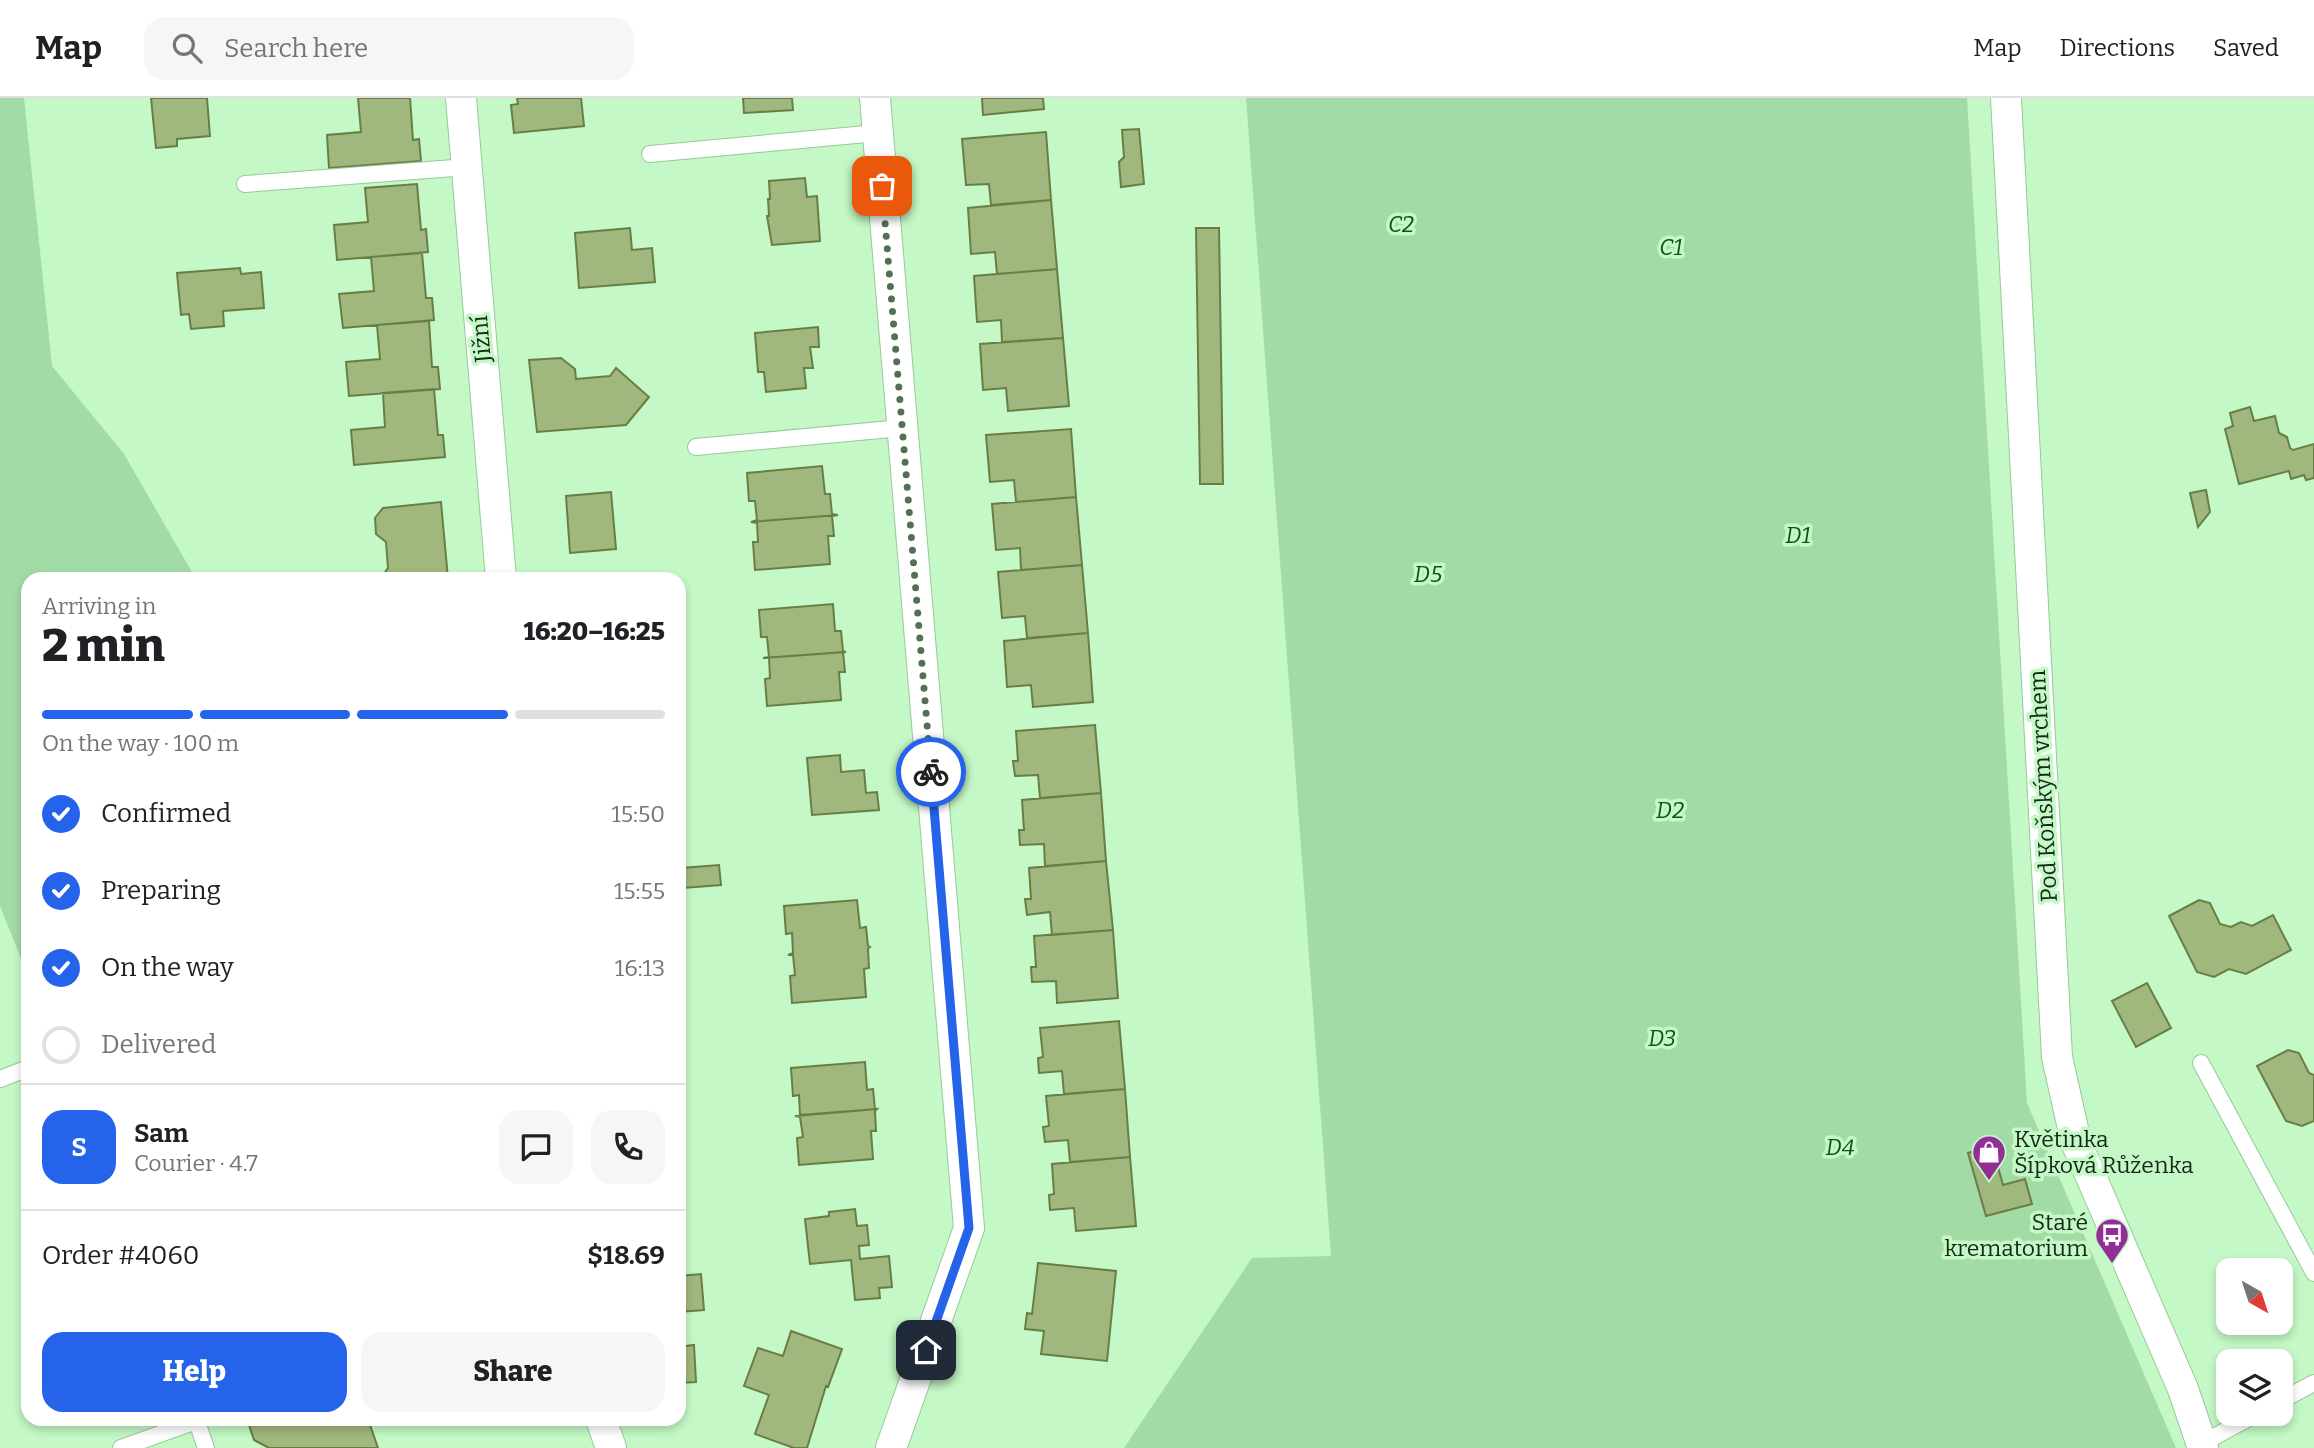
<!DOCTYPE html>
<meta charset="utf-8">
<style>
body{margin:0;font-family:Bitter,serif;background:#f6f6f6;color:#202124;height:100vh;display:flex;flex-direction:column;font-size:26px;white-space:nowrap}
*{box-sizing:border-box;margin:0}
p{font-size:23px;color:#757577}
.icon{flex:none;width:38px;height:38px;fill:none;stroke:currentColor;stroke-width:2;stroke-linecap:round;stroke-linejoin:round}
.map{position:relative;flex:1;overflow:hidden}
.panel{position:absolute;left:21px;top:474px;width:665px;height:854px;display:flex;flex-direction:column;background:#fff;border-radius:21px;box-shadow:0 4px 10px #0003}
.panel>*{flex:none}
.needle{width:46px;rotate:141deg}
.fabs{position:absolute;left:2216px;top:1160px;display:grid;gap:14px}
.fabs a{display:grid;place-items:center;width:77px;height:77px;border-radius:14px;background:#fff;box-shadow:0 4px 10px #0003;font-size:35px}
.pin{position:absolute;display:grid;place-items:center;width:60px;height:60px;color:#fff;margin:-30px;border-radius:14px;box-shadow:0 4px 10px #0006}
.courier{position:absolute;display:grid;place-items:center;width:70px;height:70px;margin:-35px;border:5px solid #2563eb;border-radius:50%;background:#fff;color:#222;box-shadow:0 2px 9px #0007}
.headline em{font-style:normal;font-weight:800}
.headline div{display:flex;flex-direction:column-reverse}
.headline{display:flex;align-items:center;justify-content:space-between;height:119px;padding:0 21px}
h1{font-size:46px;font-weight:800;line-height:52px}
.bar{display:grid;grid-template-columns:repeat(4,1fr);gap:10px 7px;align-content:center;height:84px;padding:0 21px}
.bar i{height:9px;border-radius:5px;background:#e0e0e0}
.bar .on{background:#2563eb}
.bar p{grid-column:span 4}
.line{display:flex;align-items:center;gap:18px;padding:0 21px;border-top:2px solid #e0e0e0}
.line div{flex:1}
.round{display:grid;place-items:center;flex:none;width:74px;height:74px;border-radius:21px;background:#f6f6f6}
ol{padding:0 21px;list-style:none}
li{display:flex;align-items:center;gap:21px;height:77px}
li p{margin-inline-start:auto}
li .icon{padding:7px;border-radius:50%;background:#2563eb;color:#fff;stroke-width:4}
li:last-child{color:#757577}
li i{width:38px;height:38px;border:4px solid #e0e0e0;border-radius:50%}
.action{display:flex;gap:14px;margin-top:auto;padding:14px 21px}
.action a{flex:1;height:80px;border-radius:21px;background:#2563eb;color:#fff;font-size:28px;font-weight:800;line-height:80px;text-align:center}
.action a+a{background:#f6f6f6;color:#202124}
header{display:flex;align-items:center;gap:42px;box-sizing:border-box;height:98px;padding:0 35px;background:#fff;border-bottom:2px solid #e0e0e0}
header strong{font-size:33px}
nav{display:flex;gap:38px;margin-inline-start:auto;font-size:24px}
.search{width:490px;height:63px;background:#f6f6f6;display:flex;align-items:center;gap:18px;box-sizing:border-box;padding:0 24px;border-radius:21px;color:#757577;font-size:26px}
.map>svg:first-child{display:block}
</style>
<header>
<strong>Map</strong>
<div class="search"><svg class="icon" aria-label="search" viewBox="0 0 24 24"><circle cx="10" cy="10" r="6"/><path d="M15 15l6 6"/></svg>Search here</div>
<nav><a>Map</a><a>Directions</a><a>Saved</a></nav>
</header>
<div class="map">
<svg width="2314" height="1350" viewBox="0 0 2314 1350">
<rect width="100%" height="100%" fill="#c4f8c6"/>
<path fill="#a3dba6" d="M 0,0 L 24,0 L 52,268 L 124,356 L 196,481 L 28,481 L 28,878 L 0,808 Z
M 1246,0 L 1967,0 L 2027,1005 L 2176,1350 L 1124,1350 L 1252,1160 L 1331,1158 Z"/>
<path fill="#a0b87d" stroke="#687e45" stroke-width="2" d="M 151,0 L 207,0 L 210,38 L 177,41 L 177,48 L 156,50 Z
M 358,0 L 410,0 L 413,42 L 419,41 L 421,63 L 329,70 L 327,37 L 361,34 Z
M 517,0 L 581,0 L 584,28 L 514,35 L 511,7 L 518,6 Z
M 743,0 L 792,0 L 793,12 L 744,15 Z
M 982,0 L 1043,0 L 1044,11 L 983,17 Z
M 1139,31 L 1144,86 L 1121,89 L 1119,64 L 1124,59 L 1122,32 Z
M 1046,34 L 1051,102 L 991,107 L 989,86 L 966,87 L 962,41 Z
M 805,80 L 807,99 L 817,98 L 820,143 L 772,147 L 767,118 L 769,118 L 768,101 L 770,101 L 769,83 Z
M 417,86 L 421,132 L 426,131 L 428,154 L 337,162 L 334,127 L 368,124 L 365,90 Z
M 1051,102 L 1057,171 L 997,176 L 995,154 L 971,156 L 968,110 Z
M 630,130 L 632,152 L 652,150 L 655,184 L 579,190 L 575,135 Z
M 1196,130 L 1219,130 L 1223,386 L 1200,386 Z
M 422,155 L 426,200 L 432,200 L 434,222 L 343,230 L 339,196 L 374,193 L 371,159 Z
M 240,170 L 241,176 L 261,174 L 264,210 L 223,213 L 224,228 L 191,231 L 189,216 L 181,217 L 177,175 Z
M 1057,171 L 1063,240 L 1002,244 L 1001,222 L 977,224 L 974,178 Z
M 429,223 L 432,269 L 438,269 L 440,291 L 349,298 L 346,264 L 380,261 L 377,227 Z
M 818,229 L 819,249 L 810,249 L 813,270 L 804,270 L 806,290 L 766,294 L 764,274 L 758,274 L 755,235 Z
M 1063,240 L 1069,308 L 1008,313 L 1006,290 L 983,292 L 980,246 Z
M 561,260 L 575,271 L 576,281 L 610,278 L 616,270 L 649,299 L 626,327 L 537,334 L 529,262 Z
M 434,291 L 438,337 L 443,337 L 445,359 L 354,367 L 351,332 L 385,329 L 383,295 Z
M 2250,309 L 2254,323 L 2275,318 L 2279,335 L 2287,339 L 2290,350 L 2293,352 L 2314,346 L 2314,380 L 2306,382 L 2304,377 L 2291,381 L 2289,373 L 2239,386 L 2225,331 L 2233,328 L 2230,315 Z
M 1071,331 L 1076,399 L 1016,404 L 1014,382 L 990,384 L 986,337 Z
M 822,368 L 825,396 L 830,396 L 832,416 L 838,417 L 751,424 L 757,422 L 755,403 L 749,403 L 747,375 Z
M 2206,392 L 2210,414 L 2198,429 L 2190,395 Z
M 611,394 L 616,451 L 570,455 L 566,398 Z
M 1076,399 L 1082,467 L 1021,472 L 1020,450 L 996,452 L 992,406 Z
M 441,404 L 448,481 L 380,481 L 388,470 L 386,444 L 376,436 L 375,420 L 383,410 Z
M 838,417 L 832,418 L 834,438 L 828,438 L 830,466 L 755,472 L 753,444 L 758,444 L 757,425 L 751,424 Z
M 1082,467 L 1088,535 L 1027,540 L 1025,518 L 1002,520 L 998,474 Z
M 833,506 L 835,533 L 841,533 L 843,553 L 846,554 L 763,560 L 769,559 L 767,539 L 761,539 L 759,512 Z
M 1088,535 L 1093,604 L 1033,609 L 1031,587 L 1007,589 L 1004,543 Z
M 843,554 L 845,574 L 839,574 L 841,602 L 767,608 L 765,581 L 770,580 L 769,560 L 763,560 Z
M 1095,627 L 1101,695 L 1040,700 L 1038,677 L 1015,678 L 1013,663 L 1018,663 L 1016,633 Z
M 840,657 L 841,674 L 864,672 L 866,695 L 877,694 L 879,712 L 812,717 L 807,660 Z
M 1101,695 L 1106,763 L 1045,768 L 1044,746 L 1020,747 L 1019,732 L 1024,732 L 1022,702 Z
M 1106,763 L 1113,832 L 1052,837 L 1050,814 L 1027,817 L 1025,801 L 1031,801 L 1029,770 Z
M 719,767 L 721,787 L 683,790 L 682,770 Z
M 857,802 L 860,830 L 866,829 L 868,848 L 870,849 L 868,851 L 869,870 L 864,871 L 866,899 L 792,905 L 790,878 L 795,877 L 793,857 L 788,857 L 793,855 L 792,835 L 786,836 L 784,808 Z
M 2199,802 L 2210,805 L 2220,826 L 2231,829 L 2241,824 L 2252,828 L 2273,817 L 2291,852 L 2246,876 L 2229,871 L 2214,879 L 2197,874 L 2169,818 Z
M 1113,832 L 1118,900 L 1057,905 L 1056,883 L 1032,884 L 1031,869 L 1036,869 L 1034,838 Z
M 2147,885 L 2171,930 L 2136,949 L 2112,903 Z
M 1119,923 L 1125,991 L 1064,996 L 1062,973 L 1039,975 L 1038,960 L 1043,959 L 1040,930 Z
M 2288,952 L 2299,955 L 2309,975 L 2314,977 L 2314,1023 L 2302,1028 L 2286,1023 L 2257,968 Z
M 865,964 L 867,992 L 873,991 L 875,1011 L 877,1011 L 800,1017 L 799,997 L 793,998 L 791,970 Z
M 1125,991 L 1130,1059 L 1070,1064 L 1068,1042 L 1045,1044 L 1043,1029 L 1049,1028 L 1046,998 Z
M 877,1011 L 875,1013 L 876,1033 L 871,1033 L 873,1061 L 799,1067 L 797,1040 L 803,1039 L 800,1019 L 795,1018 Z
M 1992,1048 L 2003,1087 L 2025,1081 L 2032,1106 L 1986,1118 L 1968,1055 Z
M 1130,1059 L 1136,1128 L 1076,1133 L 1074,1110 L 1050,1112 L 1049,1097 L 1054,1096 L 1052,1066 Z
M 855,1111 L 857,1128 L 867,1127 L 869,1147 L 859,1148 L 860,1161 L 889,1158 L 892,1189 L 879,1190 L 880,1200 L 855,1202 L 851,1162 L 810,1166 L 805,1121 L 829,1118 L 829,1114 Z
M 1038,1165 L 1116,1173 L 1107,1263 L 1041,1256 L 1044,1233 L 1025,1231 L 1027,1215 L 1032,1216 Z
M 701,1176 L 704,1212 L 679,1214 L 679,1178 Z
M 791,1233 L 842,1251 L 828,1289 L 826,1288 L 807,1350 L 794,1350 L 755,1336 L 769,1297 L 744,1288 L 758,1250 L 783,1258 Z
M 694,1247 L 696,1284 L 679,1285 L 679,1249 Z
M 247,1321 L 368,1321 L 378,1350 L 269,1350 L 254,1342 Z"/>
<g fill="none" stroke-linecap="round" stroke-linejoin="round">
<g stroke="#97c999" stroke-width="18">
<path id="service" d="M 650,56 L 877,35
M 245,86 L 467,69
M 696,349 L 902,330
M 2201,965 L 2314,1175
M 0,981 L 26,971 L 28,976
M 2280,1303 L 2314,1285
M 196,1321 L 206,1350
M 2201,1346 L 2256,1316
M 121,1350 L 196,1323"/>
</g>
<g stroke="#97c999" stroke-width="32">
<path id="minor" d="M 461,0 L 501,481
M 875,0 L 969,1130 L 891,1350
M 2006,0 L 2057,959 L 2076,1044 L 2183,1291 L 2203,1350
M 601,1321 L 611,1350"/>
</g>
<use href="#service" stroke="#fff" stroke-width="16"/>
<use href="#minor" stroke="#fff" stroke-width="30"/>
</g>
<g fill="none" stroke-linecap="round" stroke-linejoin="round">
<path stroke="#527154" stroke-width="7" stroke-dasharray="0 12.6" d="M 882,88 L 931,674"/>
<path stroke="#2563eb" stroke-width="9" d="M 926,1252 L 969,1130 L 931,674"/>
</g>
<defs>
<g id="shop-pin" transform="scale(1.75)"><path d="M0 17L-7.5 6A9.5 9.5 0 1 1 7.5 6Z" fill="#922f96" stroke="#c4f8c6"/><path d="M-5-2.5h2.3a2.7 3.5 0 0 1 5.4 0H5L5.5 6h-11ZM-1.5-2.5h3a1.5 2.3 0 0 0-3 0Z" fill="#fff"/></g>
<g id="bus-pin" transform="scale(1.75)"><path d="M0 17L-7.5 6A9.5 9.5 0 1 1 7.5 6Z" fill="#922f96" stroke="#c4f8c6"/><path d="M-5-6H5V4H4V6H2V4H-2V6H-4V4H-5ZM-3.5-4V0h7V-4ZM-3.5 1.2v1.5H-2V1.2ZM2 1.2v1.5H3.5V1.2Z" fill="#fff"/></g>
</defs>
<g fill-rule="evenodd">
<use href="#shop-pin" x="1989" y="1054"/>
<use href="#bus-pin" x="2112" y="1137"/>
</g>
<g text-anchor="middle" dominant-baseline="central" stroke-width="7" stroke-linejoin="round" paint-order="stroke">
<g font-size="23" font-style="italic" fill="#0e531c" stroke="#c4f8c6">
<text x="1401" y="126">C2</text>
<text x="1671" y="149">C1</text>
<text x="1798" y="437">D1</text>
<text x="1428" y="476">D5</text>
<text x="1670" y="712">D2</text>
<text x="1662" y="940">D3</text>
<text x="1840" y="1049">D4</text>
</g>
<g font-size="23" fill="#152916" stroke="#c4f8c6">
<text transform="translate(481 241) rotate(-95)">Jižní</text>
<text transform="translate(2043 688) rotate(-93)">Pod Koňským vrchem</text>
</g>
<g font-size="23" fill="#152916" stroke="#c4f8c6" text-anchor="start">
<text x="2014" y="1041">Květinka<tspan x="2014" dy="26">Šípková Růženka</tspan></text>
<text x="2088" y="1124" text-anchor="end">Staré<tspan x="2088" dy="26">krematorium</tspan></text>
</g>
</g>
</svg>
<div class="fabs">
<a><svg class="needle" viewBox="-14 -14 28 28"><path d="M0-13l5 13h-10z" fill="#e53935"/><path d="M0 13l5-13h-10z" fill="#757577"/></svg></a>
<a><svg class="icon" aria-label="layers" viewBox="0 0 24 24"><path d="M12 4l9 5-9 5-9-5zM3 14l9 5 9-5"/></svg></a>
</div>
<div class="pin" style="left:882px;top:88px;background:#ea580c"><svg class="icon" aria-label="bag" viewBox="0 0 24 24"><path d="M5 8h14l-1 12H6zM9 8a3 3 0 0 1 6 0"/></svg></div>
<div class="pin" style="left:926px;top:1252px;background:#1f2937"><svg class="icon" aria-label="home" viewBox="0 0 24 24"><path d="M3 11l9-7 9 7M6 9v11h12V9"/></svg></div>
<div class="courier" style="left:931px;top:674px"><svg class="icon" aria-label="bike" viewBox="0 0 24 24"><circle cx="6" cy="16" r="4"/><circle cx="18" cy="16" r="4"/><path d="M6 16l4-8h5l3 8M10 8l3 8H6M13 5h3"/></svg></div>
<section class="panel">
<div class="headline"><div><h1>2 min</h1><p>Arriving in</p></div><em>16:20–16:25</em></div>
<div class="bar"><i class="on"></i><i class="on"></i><i class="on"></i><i></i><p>On the way · 100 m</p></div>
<ol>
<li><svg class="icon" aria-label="check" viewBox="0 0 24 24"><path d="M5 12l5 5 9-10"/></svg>Confirmed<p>15:50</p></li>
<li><svg class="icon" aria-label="check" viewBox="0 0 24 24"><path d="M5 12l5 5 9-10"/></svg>Preparing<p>15:55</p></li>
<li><svg class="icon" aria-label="check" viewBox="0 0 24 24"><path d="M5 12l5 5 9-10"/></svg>On the way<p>16:13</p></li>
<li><i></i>Delivered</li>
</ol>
<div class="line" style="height:126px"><b class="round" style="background:#2563eb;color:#fff">S</b><div><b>Sam</b><p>Courier · 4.7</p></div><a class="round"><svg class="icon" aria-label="chat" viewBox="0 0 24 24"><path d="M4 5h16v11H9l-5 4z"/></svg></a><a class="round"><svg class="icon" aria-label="phone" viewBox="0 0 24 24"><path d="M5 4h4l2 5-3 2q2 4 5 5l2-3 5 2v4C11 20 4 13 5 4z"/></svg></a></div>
<div class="line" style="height:91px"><div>Order #4060</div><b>$18.69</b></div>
<div class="action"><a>Help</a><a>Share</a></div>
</section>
</div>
